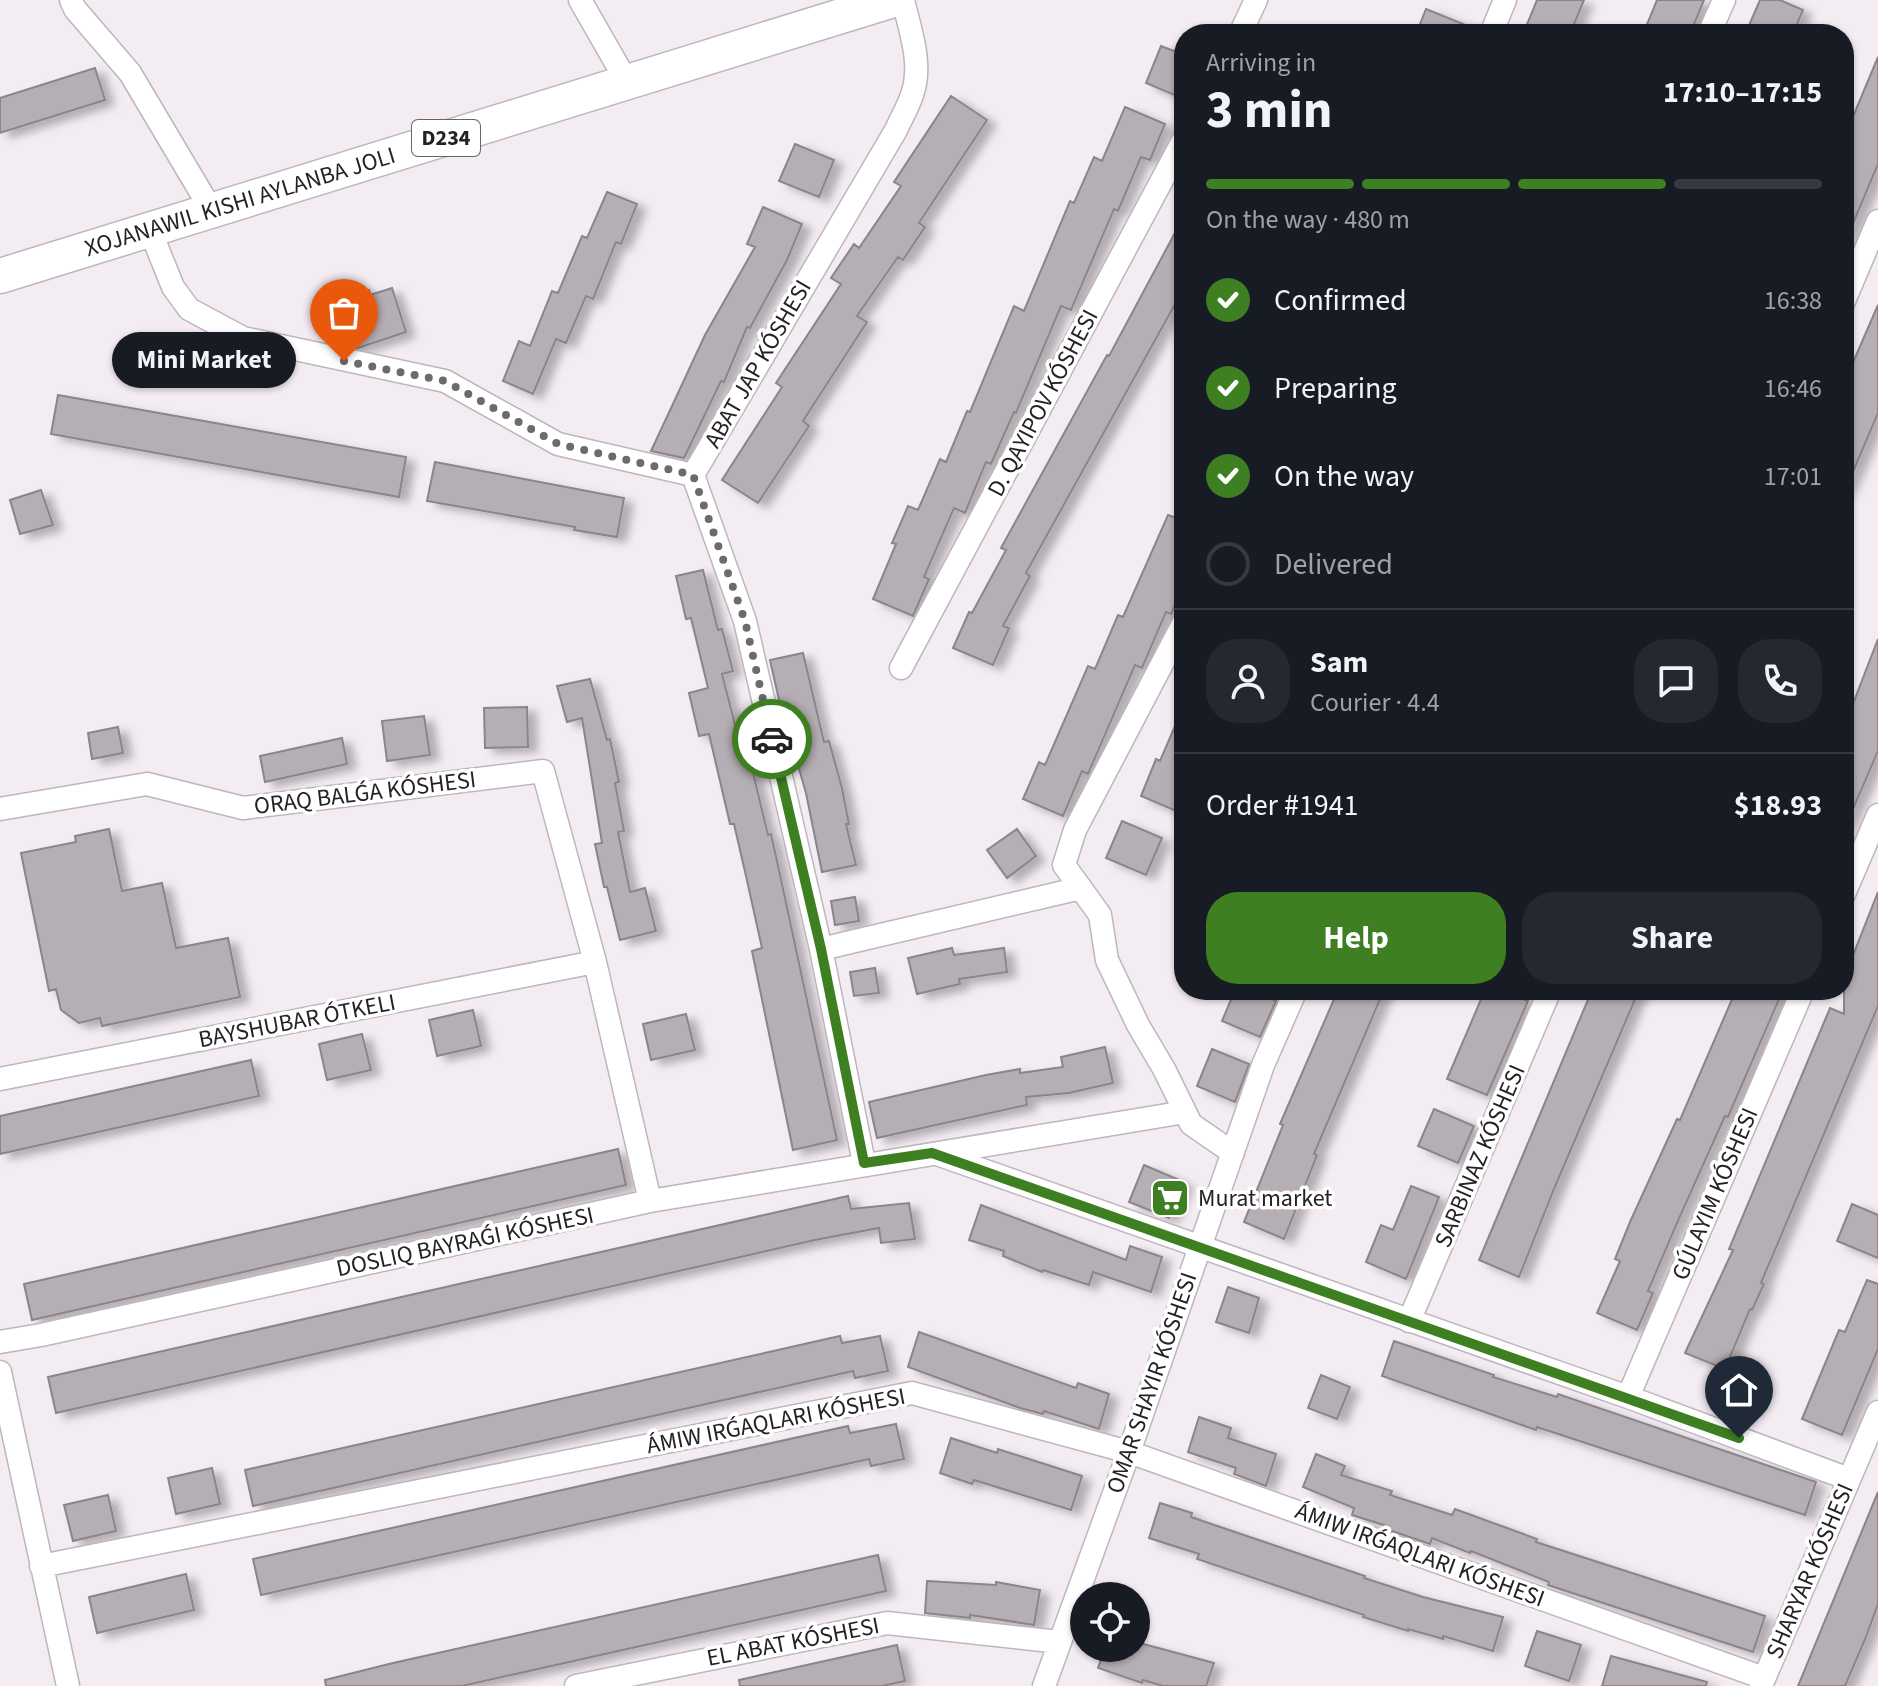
<!DOCTYPE html>
<meta charset="utf-8">
<style>
body{margin:0;font-family:"Source Sans 3",sans-serif;background:#242831;color:#f1f3f6;height:100vh;display:flex;flex-direction:column;font-size:30px;white-space:nowrap}
*{box-sizing:border-box;margin:0}
p{font-size:26px;color:#9ea1a6}
.icon{flex:none;width:44px;height:44px;fill:none;stroke:currentColor;stroke-width:2;stroke-linecap:round;stroke-linejoin:round}
.map{position:relative;flex:1;overflow:hidden}
.sheet{position:absolute;left:1174px;top:24px;width:680px;height:976px;display:flex;flex-direction:column;background:#171b24;border-radius:32px;box-shadow:0 2px 6px #0004}
.sheet>*{flex:none}
.controls{position:absolute;left:1070px;top:1582px;display:grid;gap:16px}
.controls a{display:grid;place-items:center;width:80px;height:80px;border-radius:50%;background:#171b24;box-shadow:0 2px 6px #0004;font-size:40px}
.pin{position:absolute;display:grid;place-items:center;width:68px;height:68px;color:#fff;margin:-82px -34px;border-radius:50% 50% 50% 0;rotate:-45deg;box-shadow:0 0 8px #0007}
.pin .icon{rotate:45deg}
.courier{position:absolute;display:grid;place-items:center;width:80px;height:80px;margin:-40px;border:6px solid #3e8021;border-radius:50%;background:#fff;color:#222;box-shadow:0 2px 10px #0007}
.bubble{position:absolute;height:56px;border-radius:28px;background:#171b24;box-shadow:0 2px 6px #0004;font-size:26px;font-weight:700;line-height:56px;text-align:center}
.headline em{font-style:normal;font-weight:700}
.headline div{display:flex;flex-direction:column-reverse}
.headline{display:flex;align-items:center;justify-content:space-between;height:136px;padding:0 32px}
h1{font-size:52px;font-weight:700;line-height:60px}
.bar{display:grid;grid-template-columns:repeat(4,1fr);gap:12px 8px;align-content:center;height:96px;padding:0 32px}
.bar i{height:10px;border-radius:6px;background:#363941}
.bar .current{background:#3e8021}
.bar p{grid-column:span 4}
.line{display:flex;align-items:center;gap:20px;padding:0 32px;border-top:2px solid #363941}
.line div{flex:1}
.round{display:grid;place-items:center;flex:none;width:84px;height:84px;border-radius:32px;background:#242831}
ol{padding:0 32px;list-style:none}
li{display:flex;align-items:center;gap:24px;height:88px}
li p{margin-inline-start:auto}
li .icon{padding:8px;border-radius:50%;background:#3e8021;color:#fff;stroke-width:4}
li:last-child{color:#9ea1a6}
li i{width:44px;height:44px;border:4px solid #363941;border-radius:50%}
.cta{display:flex;gap:16px;margin-top:auto;padding:16px 32px}
.cta a{flex:1;height:92px;border-radius:32px;background:#3e8021;color:#fff;font-size:32px;font-weight:700;line-height:92px;text-align:center}
.cta a+a{background:#242831;color:#f1f3f6}
.map>svg:first-child{display:block}
</style>
<div class="map">
<svg width="1878" height="1686" viewBox="0 0 1878 1686">
<defs>
<filter id="shadow"><feDropShadow dx="9" dy="5" stdDeviation="4" flood-color="#0004"/></filter>
</defs>
<rect width="100%" height="100%" fill="#f4ecf3"/>
<path fill="#b5aeb4" stroke="#8b848a" stroke-width="2" filter="url(#shadow)" d="M 1537,0 L 1584,0 L 1570,34 L 1523,34 Z
M 1657,0 L 1704,0 L 1690,34 L 1643,34 Z
M 1760,0 L 1780,0 L 1803,10 L 1793,34 L 1758,34 L 1747,30 Z
M 1426,9 L 1478,30 L 1477,34 L 1416,34 Z
M 1161,46 L 1184,55 L 1184,99 L 1146,83 Z
M 1878,57 L 1878,164 L 1844,245 L 1844,138 Z
M 95,68 L 105,100 L 0,133 L 0,98 Z
M 951,96 L 987,120 L 919,223 L 925,227 L 903,260 L 898,257 L 857,316 L 867,322 L 803,421 L 809,426 L 758,503 L 722,480 L 782,387 L 776,383 L 841,284 L 831,278 L 854,244 L 859,248 L 901,186 L 894,182 Z
M 1125,107 L 1165,124 L 1150,160 L 1141,157 L 1118,211 L 1114,209 L 1071,310 L 1061,306 L 1016,413 L 1014,412 L 991,464 L 986,462 L 965,513 L 954,508 L 924,577 L 929,579 L 913,616 L 873,599 L 896,544 L 892,543 L 908,506 L 918,510 L 940,459 L 946,462 L 967,411 L 970,412 L 1014,306 L 1024,311 L 1070,201 L 1074,203 L 1094,157 L 1102,161 Z
M 795,144 L 834,160 L 819,197 L 779,181 Z
M 607,192 L 637,204 L 621,244 L 616,242 L 593,299 L 586,296 L 566,343 L 556,339 L 533,394 L 503,381 L 519,341 L 530,346 L 552,291 L 558,293 L 582,236 L 587,238 Z
M 763,207 L 802,224 L 787,260 L 750,328 L 747,327 L 724,382 L 721,381 L 684,458 L 651,451 L 705,335 L 755,247 L 747,244 Z
M 1184,216 L 1184,288 L 1026,573 L 1030,576 L 1003,626 L 1009,628 L 993,665 L 953,648 L 969,612 L 972,613 L 1006,550 L 1001,548 L 1107,355 L 1109,356 Z
M 392,288 L 406,332 L 358,348 L 347,346 L 335,307 L 352,302 L 350,296 L 369,290 L 370,295 Z
M 1878,305 L 1878,413 L 1844,493 L 1844,383 Z
M 58,395 L 406,457 L 399,497 L 51,434 Z
M 435,462 L 624,498 L 617,537 L 574,530 L 575,527 L 427,501 Z
M 41,490 L 53,525 L 20,534 L 10,500 Z
M 1168,515 L 1184,521 L 1184,584 L 1171,614 L 1166,612 L 1142,668 L 1135,665 L 1088,774 L 1082,771 L 1063,816 L 1023,799 L 1039,762 L 1045,765 L 1088,666 L 1095,669 L 1118,615 L 1123,617 Z
M 703,570 L 718,630 L 722,629 L 733,671 L 722,674 L 739,740 L 745,739 L 768,835 L 771,834 L 779,870 L 837,1140 L 793,1150 L 752,951 L 762,948 L 746,876 L 734,824 L 730,824 L 709,734 L 699,736 L 689,693 L 708,688 L 691,618 L 686,619 L 676,576 Z
M 1878,639 L 1878,751 L 1844,830 L 1844,727 Z
M 803,653 L 824,742 L 829,741 L 842,788 L 849,824 L 846,824 L 856,865 L 822,872 L 806,793 L 793,748 L 790,749 L 770,660 Z
M 590,679 L 607,740 L 610,739 L 619,782 L 615,783 L 624,831 L 618,832 L 630,892 L 645,888 L 656,931 L 620,940 L 607,887 L 604,887 L 595,844 L 602,843 L 582,718 L 567,722 L 557,686 Z
M 1184,705 L 1184,805 L 1181,813 L 1141,796 L 1156,759 L 1160,761 Z
M 527,707 L 528,747 L 485,748 L 484,708 Z
M 424,716 L 430,755 L 387,761 L 382,721 Z
M 118,727 L 123,753 L 92,759 L 88,733 Z
M 342,738 L 347,764 L 265,782 L 260,756 Z
M 1122,821 L 1162,838 L 1146,875 L 1106,858 Z
M 109,829 L 122,891 L 162,883 L 176,948 L 228,938 L 240,997 L 102,1026 L 100,1018 L 79,1023 L 61,1010 L 56,989 L 49,991 L 21,853 L 76,842 L 75,836 Z
M 1017,829 L 1036,856 L 1007,878 L 987,850 Z
M 1878,892 L 1878,1006 L 1761,1283 L 1764,1284 L 1752,1310 L 1750,1309 L 1725,1369 L 1685,1353 L 1733,1250 L 1729,1249 L 1830,1008 L 1844,1014 L 1844,978 Z
M 855,897 L 859,921 L 835,925 L 831,901 Z
M 952,948 L 954,955 L 1004,948 L 1007,972 L 959,979 L 960,984 L 917,994 L 908,958 Z
M 875,968 L 879,993 L 854,996 L 850,972 Z
M 1235,990 L 1251,990 L 1276,1001 L 1260,1037 L 1222,1021 Z
M 1338,990 L 1384,990 L 1314,1154 L 1317,1155 L 1284,1239 L 1244,1222 L 1283,1125 L 1280,1124 Z
M 1485,990 L 1501,990 L 1528,1001 L 1487,1095 L 1447,1079 Z
M 1592,990 L 1639,990 L 1554,1189 L 1519,1277 L 1479,1260 Z
M 1736,990 L 1783,990 L 1728,1117 L 1725,1116 L 1677,1223 L 1648,1291 L 1653,1293 L 1637,1330 L 1597,1313 L 1620,1261 L 1615,1259 L 1630,1222 L 1677,1119 L 1680,1120 Z
M 473,1010 L 481,1046 L 437,1056 L 429,1020 Z
M 686,1014 L 695,1050 L 651,1060 L 643,1024 Z
M 362,1034 L 371,1070 L 327,1080 L 319,1044 Z
M 1105,1047 L 1113,1083 L 1069,1093 L 1026,1097 L 1027,1105 L 877,1138 L 869,1102 L 986,1075 L 1020,1069 L 1020,1073 L 1063,1067 L 1061,1057 Z
M 1212,1049 L 1249,1064 L 1235,1102 L 1197,1086 Z
M 251,1060 L 259,1096 L 0,1154 L 0,1116 Z
M 1434,1109 L 1474,1126 L 1458,1163 L 1418,1146 Z
M 618,1149 L 626,1185 L 32,1320 L 24,1284 Z
M 1144,1165 L 1184,1182 L 1169,1218 L 1129,1202 Z
M 1411,1186 L 1439,1197 L 1406,1279 L 1366,1262 L 1381,1225 L 1393,1230 Z
M 848,1196 L 851,1209 L 909,1203 L 915,1239 L 881,1243 L 879,1228 L 815,1240 L 56,1413 L 48,1377 Z
M 1852,1204 L 1878,1215 L 1878,1258 L 1837,1241 Z
M 981,1205 L 1126,1260 L 1130,1246 L 1162,1257 L 1151,1292 L 1093,1272 L 1089,1285 L 1043,1270 L 1042,1272 L 1003,1256 L 1004,1251 L 969,1240 Z
M 1867,1280 L 1878,1284 L 1878,1349 L 1842,1435 L 1802,1419 L 1839,1330 L 1845,1332 Z
M 1228,1287 L 1259,1298 L 1249,1333 L 1216,1322 Z
M 919,1332 L 1076,1388 L 1078,1383 L 1109,1394 L 1099,1429 L 1044,1411 L 1043,1414 L 1020,1408 L 908,1367 Z
M 840,1336 L 842,1343 L 880,1336 L 888,1371 L 855,1378 L 853,1371 L 253,1506 L 245,1470 Z
M 1394,1341 L 1494,1375 L 1493,1377 L 1557,1397 L 1558,1394 L 1816,1482 L 1805,1515 L 1537,1427 L 1536,1430 L 1382,1376 Z
M 1321,1375 L 1350,1387 L 1337,1419 L 1308,1408 Z
M 1199,1417 L 1231,1428 L 1228,1438 L 1276,1454 L 1266,1486 L 1234,1474 L 1236,1468 L 1188,1452 Z
M 896,1424 L 904,1459 L 871,1466 L 869,1459 L 261,1595 L 253,1559 L 848,1426 L 850,1433 Z
M 951,1438 L 997,1453 L 998,1449 L 1082,1476 L 1071,1510 L 974,1480 L 972,1484 L 940,1473 Z
M 1316,1454 L 1345,1466 L 1341,1475 L 1392,1491 L 1390,1495 L 1452,1515 L 1455,1509 L 1537,1539 L 1536,1542 L 1765,1616 L 1753,1652 L 1548,1585 L 1549,1582 L 1471,1551 L 1470,1553 L 1432,1538 L 1430,1544 L 1386,1529 L 1387,1526 L 1352,1515 L 1354,1508 L 1303,1487 Z
M 212,1468 L 220,1504 L 176,1514 L 168,1478 Z
M 1878,1492 L 1878,1604 L 1866,1637 L 1845,1686 L 1798,1686 Z
M 108,1495 L 116,1531 L 73,1541 L 64,1505 Z
M 1160,1503 L 1192,1513 L 1191,1517 L 1365,1576 L 1364,1578 L 1423,1597 L 1503,1617 L 1493,1651 L 1443,1636 L 1443,1639 L 1408,1629 L 1408,1631 L 1363,1617 L 1364,1615 L 1197,1559 L 1199,1554 L 1149,1538 Z
M 878,1555 L 886,1591 L 462,1686 L 326,1686 L 325,1680 L 393,1663 Z
M 186,1574 L 194,1610 L 97,1633 L 89,1597 Z
M 927,1581 L 996,1585 L 996,1582 L 1040,1590 L 1034,1625 L 970,1615 L 970,1618 L 925,1613 Z
M 1537,1631 L 1581,1645 L 1569,1681 L 1525,1666 Z
M 1136,1642 L 1214,1663 L 1206,1686 L 1163,1686 L 1143,1680 L 1142,1683 L 1098,1668 L 1105,1648 L 1136,1648 Z
M 897,1645 L 905,1681 L 882,1686 L 740,1686 L 739,1680 Z
M 1611,1656 L 1707,1682 L 1706,1686 L 1602,1686 Z"/>
<g fill="none" stroke-linecap="round" stroke-linejoin="round">
<g stroke="#bdb6bc" stroke-width="25">
<path id="street" d="M 71,0 L 75,9 L 130,73 L 212,211
M 580,0 L 627,82
M 1240,34 L 1256,0
M 1491,34 L 1505,0
M 1709,34 L 1724,0
M 150,230 L 173,287 L 189,309 L 243,338 L 445,381 L 558,444 L 693,475
M 1844,301 L 1878,221
M 693,475 L 745,621 L 821,949 L 864,1163
M 693,475 L 896,130 C 901,119 908,107 912,95 C 923,64 910,30 903,0
M 1184,622 L 1075,830 L 1064,865 L 1100,915 L 1107,960 L 1138,1025 L 1164,1069 L 1191,1124 L 1233,1153
M 901,668 L 1184,139
M 0,809 L 147,784 L 243,808 L 543,771 L 595,962 L 650,1201
M 1844,894 L 1878,815
M 821,949 L 1081,888
M 0,1079 L 595,962
M 937,1154 L 1628,1397 L 1849,1479
M 1409,1321 L 1550,990
M 0,1342 L 41,1335 L 650,1201 L 1185,1112
M 0,1372 L 68,1686
M 1628,1397 L 1803,990
M 41,1566 L 912,1393 L 1129,1452 L 1764,1678
M 576,1686 L 887,1623 L 1059,1642
M 1044,1686 L 1129,1452 L 1263,1065 L 1296,990
M 1761,1686 L 1878,1412"/>
</g>
<g stroke="#bdb6bc" stroke-width="37">
<path id="primary" d="M 0,276 L 893,0"/>
</g>
<use href="#street" stroke="#fff" stroke-width="22"/>
<use href="#primary" stroke="#fff" stroke-width="34"/>
</g>
<g fill="none" stroke-linecap="round" stroke-linejoin="round">
<path stroke="#6d696d" stroke-width="8" stroke-dasharray="0 14.4" d="M 344,361 L 445,381 L 558,444 L 693,475 L 745,621 L 772,739"/>
<path stroke="#3e8021" stroke-width="10" d="M 772,739 L 821,949 L 864,1163 L 932,1153 L 1739,1438"/>
</g>
<defs>
<g id="supermarket-square" transform="scale(2)"><rect x="-9" y="-9" width="18" height="18" rx="4" fill="#3e8021" stroke="#fff"/><path d="M-6-5.5h2.5l.6 2H6L4.5 2H-2.5L-4.4-4H-6ZM-1.5 3.2a1.3 1.3 0 1 0 .1 0ZM3 3.2a1.3 1.3 0 1 0 .1 0Z" fill="#fff"/></g>
</defs>
<g fill-rule="evenodd">
<use href="#supermarket-square" x="1170" y="1198"/>
</g>
<g text-anchor="middle" dominant-baseline="central" stroke-width="7" stroke-linejoin="round" paint-order="stroke">
<rect fill="#fff" stroke="#666466" stroke-width="2" x="412" y="120" width="68" height="36" rx="6"/>
<g font-size="22" font-weight="bold" fill="#252225">
<text x="446" y="138">D234</text>
</g>
<g font-size="24" fill="#252225" stroke="#fff">
<text transform="translate(240 202) rotate(-17)">XOJANAWIL KISHI AYLANBA JOLI</text>
<text transform="translate(758 364) rotate(-60)">ABAT JAP KÓSHESI</text>
<text transform="translate(1043 403) rotate(-62)">D. QAYIPOV KÓSHESI</text>
<text transform="translate(365 793) rotate(-7)">ORAQ BALǴA KÓSHESI</text>
<text transform="translate(297 1021) rotate(-11)">BAYSHUBAR ÓTKELI</text>
<text transform="translate(1480 1156) rotate(-67)">SARBINAZ KÓSHESI</text>
<text transform="translate(1715 1194) rotate(-67)">GÚLAYIM KÓSHESI</text>
<text transform="translate(465 1242) rotate(-12)">DOSLIQ BAYRAǴI KÓSHESI</text>
<text transform="translate(1152 1383) rotate(-71)">OMAR SHAYIR KÓSHESI</text>
<text transform="translate(776 1421) rotate(-11)">ÁMIW IRǴAQLARI KÓSHESI</text>
<text transform="translate(1420 1555) rotate(20)">ÁMIW IRǴAQLARI KÓSHESI</text>
<text transform="translate(1810 1571) rotate(-67)">SHARYAR KÓSHESI</text>
<text transform="translate(793 1642) rotate(-11)">EL ABAT KÓSHESI</text>
</g>
<g font-size="24" fill="#252225" stroke="#fff" text-anchor="start">
<text x="1198" y="1198">Murat market</text>
</g>
</g>
</svg>
<div class="controls">
<a><svg class="icon" aria-label="locate" viewBox="0 0 24 24"><circle cx="12" cy="12" r="6"/><path d="M12 2v4M12 18v4M2 12h4M18 12h4"/></svg></a>
</div>
<div class="pin" style="left:344px;top:361px;background:#ea580c"><svg class="icon" aria-label="bag" viewBox="0 0 24 24"><path d="M5 8h14l-1 12H6zM9 8a3 3 0 0 1 6 0"/></svg></div>
<div class="pin" style="left:1739px;top:1438px;background:#1f2937"><svg class="icon" aria-label="home" viewBox="0 0 24 24"><path d="M3 11l9-7 9 7M6 9v11h12V9"/></svg></div>
<div class="courier" style="left:772px;top:739px"><svg class="icon" aria-label="car" viewBox="0 0 24 24"><path d="M5 17H2v-5l4-1 3-4h7l3 4 3 1v5h-3M9 17h6M6 11h13"/><circle cx="7" cy="17" r="2"/><circle cx="17" cy="17" r="2"/></svg></div>
<div class="bubble" style="left:112px;top:332px;width:184px">Mini Market</div>
<section class="sheet">
<div class="headline"><div><h1>3 min</h1><p>Arriving in</p></div><em>17:10–17:15</em></div>
<div class="bar"><i class="current"></i><i class="current"></i><i class="current"></i><i></i><p>On the way · 480 m</p></div>
<ol>
<li><svg class="icon" aria-label="check" viewBox="0 0 24 24"><path d="M5 12l5 5 9-10"/></svg>Confirmed<p>16:38</p></li>
<li><svg class="icon" aria-label="check" viewBox="0 0 24 24"><path d="M5 12l5 5 9-10"/></svg>Preparing<p>16:46</p></li>
<li><svg class="icon" aria-label="check" viewBox="0 0 24 24"><path d="M5 12l5 5 9-10"/></svg>On the way<p>17:01</p></li>
<li><i></i>Delivered</li>
</ol>
<div class="line" style="height:144px"><a class="round"><svg class="icon" aria-label="person" viewBox="0 0 24 24"><circle cx="12" cy="8" r="4"/><path d="M4 21q1-7 8-7t8 7"/></svg></a><div><b>Sam</b><p>Courier · 4.4</p></div><a class="round"><svg class="icon" aria-label="chat" viewBox="0 0 24 24"><path d="M4 5h16v11H9l-5 4z"/></svg></a><a class="round"><svg class="icon" aria-label="phone" viewBox="0 0 24 24"><path d="M5 4h4l2 5-3 2q2 4 5 5l2-3 5 2v4C11 20 4 13 5 4z"/></svg></a></div>
<div class="line" style="height:104px"><div>Order #1941</div><b>$18.93</b></div>
<div class="cta"><a>Help</a><a>Share</a></div>
</section>
</div>
